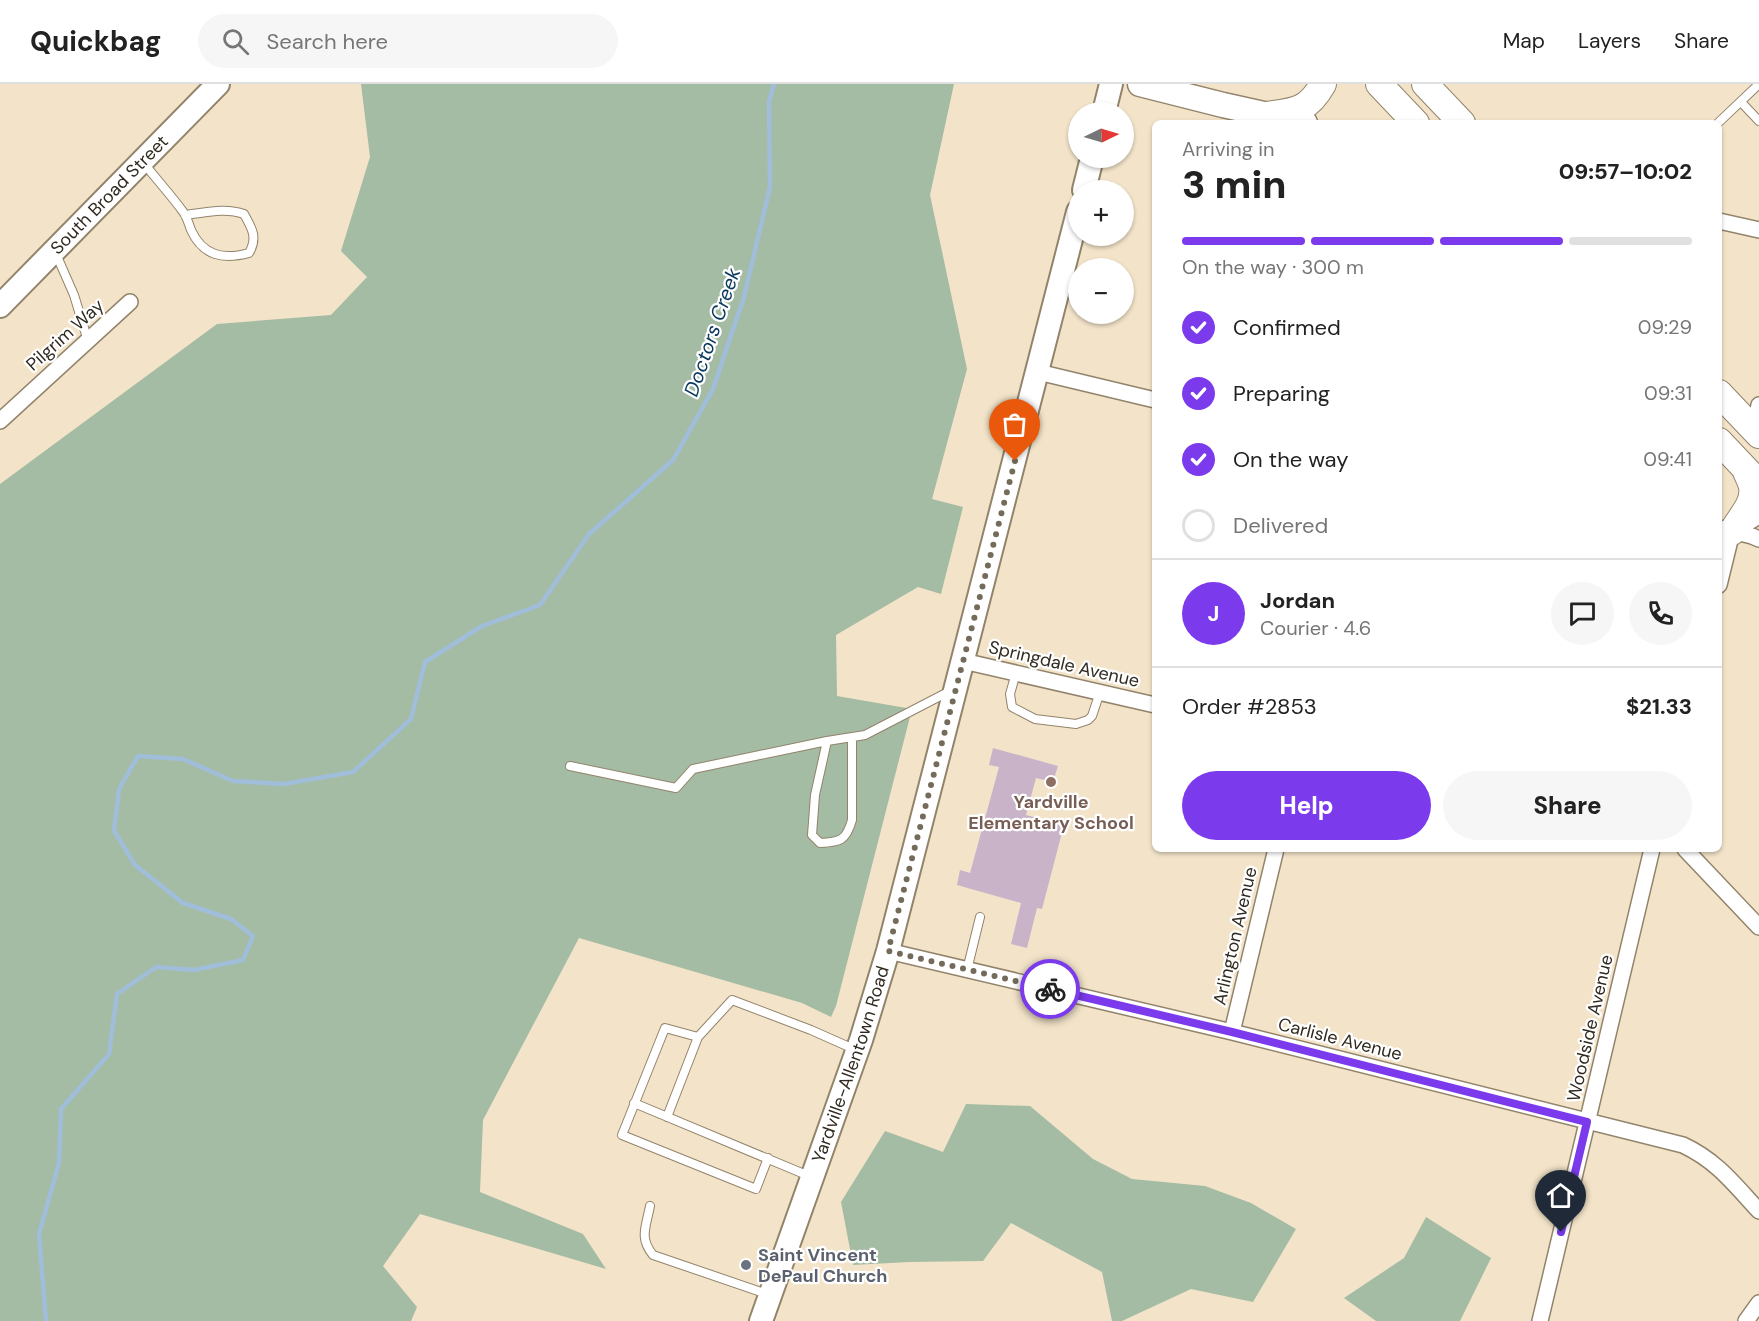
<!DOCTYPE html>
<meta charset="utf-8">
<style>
body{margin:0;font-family:"DM Sans",sans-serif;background:#f6f6f6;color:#222;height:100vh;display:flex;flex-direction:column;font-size:22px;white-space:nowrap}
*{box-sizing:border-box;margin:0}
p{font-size:20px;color:#767676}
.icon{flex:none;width:33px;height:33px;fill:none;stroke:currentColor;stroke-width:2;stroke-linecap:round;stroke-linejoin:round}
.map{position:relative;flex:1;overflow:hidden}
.drawer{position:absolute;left:1152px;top:36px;width:570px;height:732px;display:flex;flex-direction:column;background:#fff;border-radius:9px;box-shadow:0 2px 4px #0004}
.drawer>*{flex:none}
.needle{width:39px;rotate:85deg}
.fabs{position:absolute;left:1068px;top:18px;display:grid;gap:12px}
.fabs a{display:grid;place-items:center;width:66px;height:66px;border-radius:50%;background:#fff;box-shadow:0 2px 4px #0004;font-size:30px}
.pin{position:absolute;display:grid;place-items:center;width:51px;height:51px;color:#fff;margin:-62px -26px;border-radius:50% 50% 50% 0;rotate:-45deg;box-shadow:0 0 6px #0007}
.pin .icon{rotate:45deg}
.courier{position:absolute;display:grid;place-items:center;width:60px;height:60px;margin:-30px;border:4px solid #7c3aed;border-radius:50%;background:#fff;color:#222;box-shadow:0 2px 8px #0007}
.head em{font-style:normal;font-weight:800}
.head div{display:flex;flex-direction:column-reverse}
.head{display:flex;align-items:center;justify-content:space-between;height:102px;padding:0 30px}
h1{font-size:39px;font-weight:800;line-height:45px}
.bar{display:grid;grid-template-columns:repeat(4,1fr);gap:9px 6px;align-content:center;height:72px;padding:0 30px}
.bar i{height:8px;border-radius:4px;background:#e0e0e0}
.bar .current{background:#7c3aed}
.bar p{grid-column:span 4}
.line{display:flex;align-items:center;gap:15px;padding:0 30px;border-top:2px solid #e0e0e0}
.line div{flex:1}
.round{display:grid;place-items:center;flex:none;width:63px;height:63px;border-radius:32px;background:#f6f6f6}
ol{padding:0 30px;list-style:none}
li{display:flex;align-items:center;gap:18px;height:66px}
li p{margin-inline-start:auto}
li .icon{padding:6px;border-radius:50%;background:#7c3aed;color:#fff;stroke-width:4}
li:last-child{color:#767676}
li i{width:33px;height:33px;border:3px solid #e0e0e0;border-radius:50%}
.button{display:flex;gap:12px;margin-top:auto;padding:12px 30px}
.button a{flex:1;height:69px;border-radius:36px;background:#7c3aed;color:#fff;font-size:24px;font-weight:800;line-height:69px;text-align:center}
.button a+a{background:#f6f6f6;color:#222}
header{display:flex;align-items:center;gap:36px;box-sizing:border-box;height:84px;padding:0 30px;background:#fff;border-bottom:2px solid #e0e0e0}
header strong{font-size:28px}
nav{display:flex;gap:33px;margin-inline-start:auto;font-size:21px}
.search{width:420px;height:54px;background:#f6f6f6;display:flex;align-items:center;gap:15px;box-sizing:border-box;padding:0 21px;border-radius:33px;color:#767676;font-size:22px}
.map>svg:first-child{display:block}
</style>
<header>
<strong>Quickbag</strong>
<div class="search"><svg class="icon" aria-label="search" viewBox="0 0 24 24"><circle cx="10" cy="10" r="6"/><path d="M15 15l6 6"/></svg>Search here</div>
<nav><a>Map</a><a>Layers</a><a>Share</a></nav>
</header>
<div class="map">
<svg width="1759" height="1237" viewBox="0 0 1759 1237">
<rect width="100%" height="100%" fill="#f3e4c9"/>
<path fill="#a4bba4" d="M 361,0 L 954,0 L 930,111 L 967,285 L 932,415 L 963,423 L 941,510 L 918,503 L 836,551 L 837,612 L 912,625 L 836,922 L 831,933 L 802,919 L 579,854 L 483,1036 L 480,1108 L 583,1150 L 606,1185 L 420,1130 L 383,1182 L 417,1223 L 411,1237 L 0,1237 L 0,400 L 217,240 L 331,231 L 367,193 L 341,167 L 370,73 Z
M 966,1020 L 1030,1022 L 1093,1075 L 1132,1095 L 1205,1102 L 1251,1119 L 1296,1145 L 1253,1218 L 1191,1205 L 1122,1237 L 1112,1237 L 1102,1188 L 1011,1139 L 983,1177 L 909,1178 L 853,1181 L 841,1118 L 885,1047 L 943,1068 Z
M 1426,1133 L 1491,1174 L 1460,1237 L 1376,1237 L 1344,1214 L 1404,1174 Z"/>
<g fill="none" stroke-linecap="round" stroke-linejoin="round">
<path stroke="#a0beda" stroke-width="4.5" d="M 46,1237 L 39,1150 L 59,1079 L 61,1025 L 109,970 L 117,910 L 156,883 L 194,886 L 243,876 L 253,852 L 231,835 L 183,819 L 135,781 L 114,747 L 119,705 L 138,672 L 183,675 L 233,697 L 284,700 L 353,688 L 411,635 L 425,578 L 482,542 L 540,521 L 589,450 L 673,376 L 713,305 L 744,213 L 770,103 L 769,18 L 774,0"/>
</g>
<path fill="#c9b3c9" d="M 993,664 L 1058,682 L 1053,698 L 1036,694 L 1026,731 L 1064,741 L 1042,825 L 1037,824 L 1027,864 L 1011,860 L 1021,819 L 957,801 L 960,786 L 970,789 L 999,683 L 989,681 Z"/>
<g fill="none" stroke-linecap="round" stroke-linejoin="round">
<g stroke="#92836b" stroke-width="10">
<path id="service" d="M 1741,18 L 1759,37
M 1718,39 L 1759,0
M 143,78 C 156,95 171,111 184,129 C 187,134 189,140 191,146 C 203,172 223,176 249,169 C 258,154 252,144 244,130 C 225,123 204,129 185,131
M 56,170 L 74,211 L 88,257
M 1016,589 L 1010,610 L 1012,623 L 1035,635 L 1076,640 L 1088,636 L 1092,632 L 1100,608
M 827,657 L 815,711 L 812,751 L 820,759 C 840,758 846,757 852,736 L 852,653
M 570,682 L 676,704 L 693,685 L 827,657 L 865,651 L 950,607
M 967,886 L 980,833
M 634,1019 L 809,1092
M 667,1033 L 698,953
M 768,1074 L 756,1105 L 622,1051 L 665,944 L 698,953 L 732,916 L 811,946 L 856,966
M 650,1122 C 646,1143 639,1154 653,1171 L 767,1210"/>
</g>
<g stroke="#92836b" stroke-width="18">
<path id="minor" d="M 1719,137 L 1759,146
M 1038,288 L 1155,316
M 0,337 L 130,218
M 1754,345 L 1759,321
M 1719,444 L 1752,452 L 1759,455
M 1719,501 L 1732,448 L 1759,432
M 963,577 L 1155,621
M 1685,765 L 1759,843
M 888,867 L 1232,948 L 1683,1061 C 1717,1077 1734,1100 1759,1127
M 1232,948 L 1276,765
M 1540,1237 L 1652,765
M 1746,1237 L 1759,1219"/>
</g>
<g stroke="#92836b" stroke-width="26">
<g id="secondary">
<path d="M 1104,28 L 1111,0"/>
<path d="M 1084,106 L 1092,74"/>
<path id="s1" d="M 0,222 L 218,0"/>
<path id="s2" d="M 761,1237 L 861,956 L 888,867 L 1078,128"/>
</g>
</g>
<g stroke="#92836b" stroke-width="27">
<path id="primary" d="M 1140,0 L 1223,21 L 1305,39"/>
</g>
<g stroke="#92836b" stroke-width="28">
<path id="trunk" d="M 1379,0 L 1416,39
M 1425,0 L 1462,39
M 1267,31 C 1295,27 1308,27 1323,0
M 1719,309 L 1759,351
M 1719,357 L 1757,397
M 1732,448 C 1739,434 1755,420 1752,403 C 1751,397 1747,391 1745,385"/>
</g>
<use href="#service" stroke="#fff" stroke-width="8"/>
<use href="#minor" stroke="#fff" stroke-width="15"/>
<use href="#secondary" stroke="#fff" stroke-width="22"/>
<use href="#primary" stroke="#fff" stroke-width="24"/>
<use href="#trunk" stroke="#fff" stroke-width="26"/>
</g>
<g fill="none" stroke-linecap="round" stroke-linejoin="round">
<path stroke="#746b5b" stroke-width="6" stroke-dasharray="0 10.8" d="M 1015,377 L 888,867 L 1050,905"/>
<path stroke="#7c3aed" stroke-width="8" d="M 1050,905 L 1232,948 L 1587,1038 L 1561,1148"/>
</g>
<circle fill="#8d6e63" stroke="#fff" stroke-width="2" cx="1051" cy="698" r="6"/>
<circle fill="#6b7280" stroke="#fff" stroke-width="2" cx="746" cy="1181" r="6"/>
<g text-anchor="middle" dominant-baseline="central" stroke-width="4.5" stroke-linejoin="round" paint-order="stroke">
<g font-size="18" fill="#302a20" stroke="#fff">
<text stroke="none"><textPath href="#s1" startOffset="156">South Broad Street</textPath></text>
<text transform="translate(65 251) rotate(-42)">Pilgrim Way</text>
<text transform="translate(1064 580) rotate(13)">Springdale Avenue</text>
<text transform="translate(1235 852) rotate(-77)">Arlington Avenue</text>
<text transform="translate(1590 944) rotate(-77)">Woodside Avenue</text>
<text transform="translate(1340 955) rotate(14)">Carlisle Avenue</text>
<text stroke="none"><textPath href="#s2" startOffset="272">Yardville-Allentown Road</textPath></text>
</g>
<g font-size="18" font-weight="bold" fill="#785e54" stroke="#fff">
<text x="1051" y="718">Yardville<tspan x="1051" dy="21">Elementary School</tspan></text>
</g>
<g font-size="18" font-weight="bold" fill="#5b616d" stroke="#fff" text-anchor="start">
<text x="758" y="1171">Saint Vincent<tspan x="758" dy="21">DePaul Church</tspan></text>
</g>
<g font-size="20" font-style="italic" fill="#07375c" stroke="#fff">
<text transform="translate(712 248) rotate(-71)">Doctors Creek</text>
</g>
</g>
</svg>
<div class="fabs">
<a><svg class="needle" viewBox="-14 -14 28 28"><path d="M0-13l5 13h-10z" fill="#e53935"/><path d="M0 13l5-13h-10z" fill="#767676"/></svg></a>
<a>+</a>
<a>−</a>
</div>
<div class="pin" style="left:1015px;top:377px;background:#ea580c"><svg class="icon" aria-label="bag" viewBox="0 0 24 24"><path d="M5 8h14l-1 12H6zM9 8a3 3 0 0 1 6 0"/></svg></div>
<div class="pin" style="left:1561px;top:1148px;background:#1f2937"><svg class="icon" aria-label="home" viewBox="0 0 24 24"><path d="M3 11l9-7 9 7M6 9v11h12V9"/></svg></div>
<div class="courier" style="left:1050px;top:905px"><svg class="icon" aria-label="bike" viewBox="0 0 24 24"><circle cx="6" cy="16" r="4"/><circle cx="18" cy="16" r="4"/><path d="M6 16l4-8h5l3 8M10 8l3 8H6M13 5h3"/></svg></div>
<section class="drawer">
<div class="head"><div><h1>3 min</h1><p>Arriving in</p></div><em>09:57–10:02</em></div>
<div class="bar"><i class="current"></i><i class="current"></i><i class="current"></i><i></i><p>On the way · 300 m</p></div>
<ol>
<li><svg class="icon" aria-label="check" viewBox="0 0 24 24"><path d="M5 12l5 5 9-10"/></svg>Confirmed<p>09:29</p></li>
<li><svg class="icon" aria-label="check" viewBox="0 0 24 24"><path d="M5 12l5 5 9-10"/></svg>Preparing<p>09:31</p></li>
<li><svg class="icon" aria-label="check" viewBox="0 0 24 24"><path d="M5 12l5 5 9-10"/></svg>On the way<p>09:41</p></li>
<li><i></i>Delivered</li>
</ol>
<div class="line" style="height:108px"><b class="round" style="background:#7c3aed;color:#fff">J</b><div><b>Jordan</b><p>Courier · 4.6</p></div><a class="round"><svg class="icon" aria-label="chat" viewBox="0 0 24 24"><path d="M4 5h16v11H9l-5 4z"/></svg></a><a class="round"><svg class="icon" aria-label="phone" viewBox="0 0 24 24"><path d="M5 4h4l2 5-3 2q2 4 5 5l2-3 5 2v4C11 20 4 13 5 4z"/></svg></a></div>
<div class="line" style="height:78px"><div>Order #2853</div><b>$21.33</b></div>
<div class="button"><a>Help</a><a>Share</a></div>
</section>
</div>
